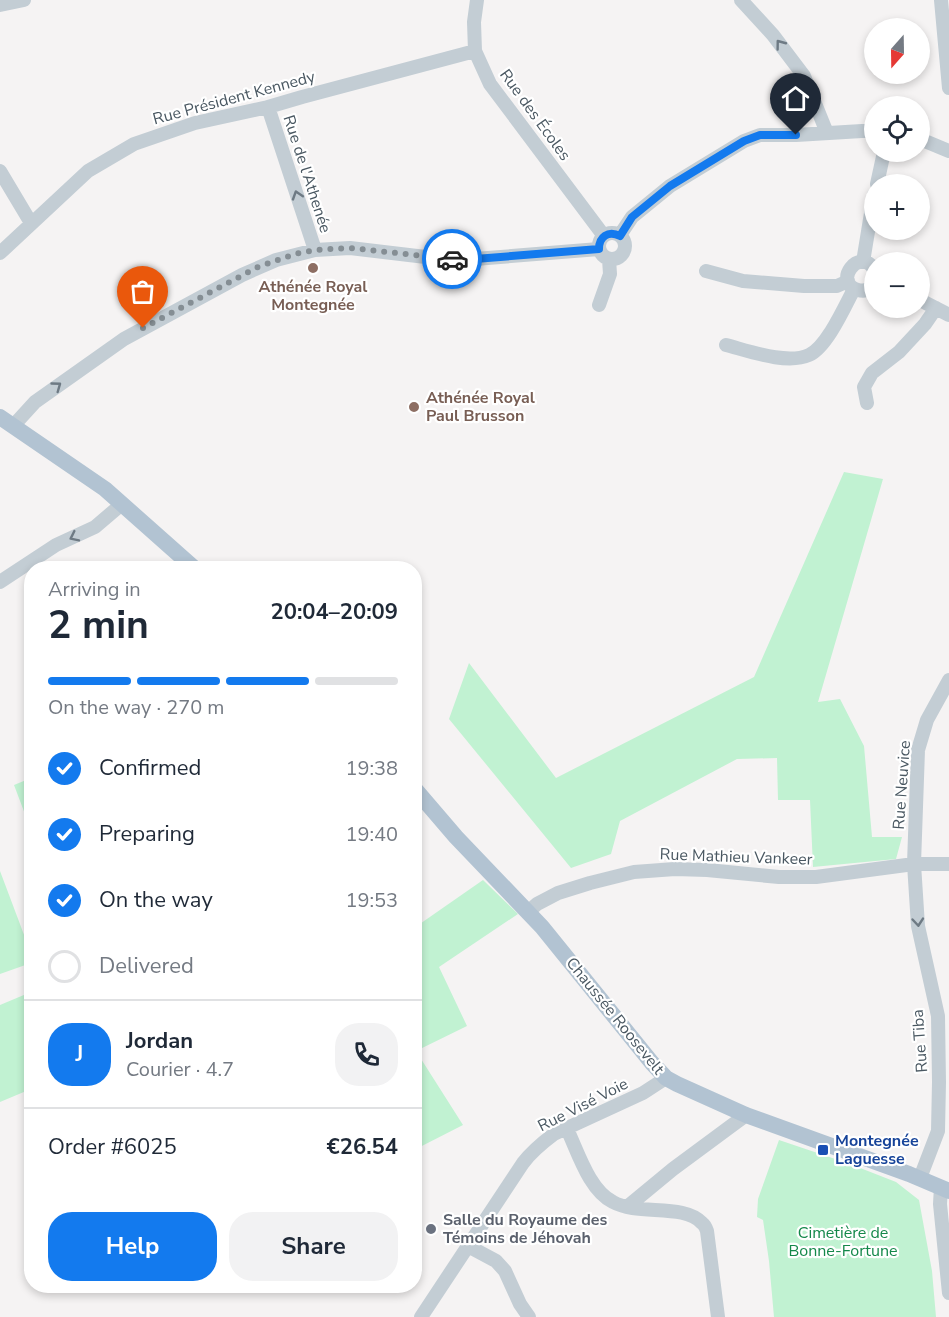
<!DOCTYPE html>
<meta charset="utf-8">
<style>
body{margin:0;font-family:"Nunito Sans",sans-serif;background:#f2f2f3;color:#1f2937;height:100vh;display:flex;flex-direction:column;font-size:22px;white-space:nowrap}
*{box-sizing:border-box;margin:0}
p{font-size:20px;color:#747a83}
.icon{flex:none;width:33px;height:33px;fill:none;stroke:currentColor;stroke-width:2;stroke-linecap:round;stroke-linejoin:round}
.map{position:relative;flex:1;overflow:hidden}
.details{position:absolute;left:24px;top:561px;width:398px;height:732px;display:flex;flex-direction:column;background:#fff;border-radius:24px;box-shadow:0 3px 9px #0003}
.details>*{flex:none}
.needle{width:39px;rotate:200deg}
.controls{position:absolute;left:864px;top:18px;display:grid;gap:12px}
.controls a{display:grid;place-items:center;width:66px;height:66px;border-radius:50%;background:#fff;box-shadow:0 3px 9px #0003;font-size:30px}
.pin{position:absolute;display:grid;place-items:center;width:51px;height:51px;color:#fff;margin:-62px -26px;border-radius:50% 50% 50% 0;rotate:-45deg;box-shadow:0 0 6px #0007}
.pin .icon{rotate:45deg}
.courier{position:absolute;display:grid;place-items:center;width:60px;height:60px;margin:-30px;border:4px solid #137aee;border-radius:50%;background:#fff;color:#222;box-shadow:0 2px 8px #0007}
.overview em{font-style:normal;font-weight:700}
.overview div{display:flex;flex-direction:column-reverse}
.overview{display:flex;align-items:center;justify-content:space-between;height:102px;padding:0 24px}
h1{font-size:39px;font-weight:700;line-height:45px}
.bar{display:grid;grid-template-columns:repeat(4,1fr);gap:9px 6px;align-content:center;height:72px;padding:0 24px}
.bar i{height:8px;border-radius:4px;background:#e0e1e3}
.bar .active{background:#137aee}
.bar p{grid-column:span 4}
.line{display:flex;align-items:center;gap:15px;padding:0 24px;border-top:2px solid #e0e1e3}
.line div{flex:1}
.round{display:grid;place-items:center;flex:none;width:63px;height:63px;border-radius:24px;background:#f2f2f3}
ol{padding:0 24px;list-style:none}
li{display:flex;align-items:center;gap:18px;height:66px}
li p{margin-inline-start:auto}
li .icon{padding:6px;border-radius:50%;background:#137aee;color:#fff;stroke-width:4}
li:last-child{color:#747a83}
li i{width:33px;height:33px;border:3px solid #e0e1e3;border-radius:50%}
.button{display:flex;gap:12px;margin-top:auto;padding:12px 24px}
.button a{flex:1;height:69px;border-radius:24px;background:#137aee;color:#fff;font-size:24px;font-weight:700;line-height:69px;text-align:center}
.button a+a{background:#f2f2f3;color:#1f2937}
.map>svg:first-child{display:block}
</style>
<div class="map">
<svg width="949" height="1317" viewBox="0 0 949 1317">
<rect width="100%" height="100%" fill="#f5f3f3"/>
<path fill="#c1f2d2" d="M 844,472 L 883,479 L 818,702 L 840,699 L 864,746 L 872,837 L 902,837 L 896,859 L 813,867 L 810,800 L 778,800 L 777,758 L 737,759 L 620,821 L 611,854 L 571,868 L 449,719 L 469,663 L 556,778 L 754,677 Z
M 31,778 L 31,830 L 14,785 Z
M 0,871 L 32,956 L 31,963 L 0,974 Z
M 483,880 L 518,914 L 439,967 L 467,1026 L 416,1051 L 463,1125 L 414,1150 L 414,928 Z
M 31,992 L 31,1089 L 0,1102 L 0,1005 Z
M 779,1140 L 850,1164 L 896,1182 L 919,1200 L 932,1271 L 936,1317 L 774,1317 L 769,1261 L 763,1220 L 757,1217 L 758,1199 Z"/>
<g fill="none" stroke-linecap="round" stroke-linejoin="round">
<path stroke="#c3cdd4" stroke-width="14" d="M 477,0 L 474,22 L 475,51 L 490,84 L 604,236
M 741,0 L 773,35 L 804,76 L 827,133
M 941,0 L 949,88
M 0,5 L 24,0
M 268,107 L 315,250
M 920,139 L 949,151
M 0,171 L 31,223
M 877,184 L 884,152
M599 246a13 13 0 1 1 26 0a13 13 0 1 1-26 0Z
M 620,235 L 632,217 L 670,186 L 744,141 L 760,135 L 796,135 L 862,131 L 874,131
M 0,253 L 88,171 L 134,144 L 195,123 L 268,107 L 302,97 L 475,51
M 863,262 L 874,195
M 874,269 C 859,246 832,283 858,290 C 865,292 870,290 874,284
M 706,271 L 743,281 L 804,286 L 837,286 L 848,281
M 920,300 L 949,315
M 599,305 L 610,274 L 609,259
M 726,345 C 749,351 787,365 809,355 C 827,347 845,306 854,289
M 867,403 L 864,387 L 872,373 L 899,352 L 925,324 L 936,308
M 14,425 L 35,402 L 124,339 L 242,275 L 276,260 L 315,250 L 350,248 L 434,258 L 475,259 L 599,249
M 0,582 L 56,545 L 95,527 L 122,504
M 528,912 L 537,904 L 558,893 L 590,883 L 634,872 L 675,869 L 707,870 L 779,877 L 816,877 L 914,864 L 949,864
M 567,1129 C 578,1152 589,1190 613,1202 C 638,1216 684,1203 702,1223 C 705,1225 706,1228 707,1231 L 718,1317
M 920,1178 L 938,1131 L 939,1082 L 938,1016 L 918,926 L 914,864 L 918,750 L 927,720 L 949,680
M 941,1187 L 940,1204 L 949,1293
M 627,1207 L 673,1169 L 746,1115
M 468,1246 L 496,1261 L 505,1271 L 520,1304 L 529,1317
M 421,1317 L 523,1163 C 532,1151 542,1143 554,1134 L 643,1093 L 666,1078"/>
<path stroke="#b2c3d2" stroke-width="16" d="M 0,417 L 105,489 L 194,568
M 414,788 L 456,837 L 542,927 L 652,1063 L 666,1078 L 677,1084 L 746,1115 L 909,1174 L 949,1191"/>
</g>
<defs><path id="oneway-chevron" d="M-2-3.5L2.5 0L-2 3.5" fill="none" stroke-width="1.6" stroke-linecap="round" stroke-linejoin="round" transform="scale(1.5)"/></defs>
<g stroke="#6e7a84">
<use href="#oneway-chevron" transform="translate(780 44) rotate(-127)"/>
<use href="#oneway-chevron" transform="translate(297 195) rotate(-108)"/>
<use href="#oneway-chevron" transform="translate(57 386) rotate(-36)"/>
<use href="#oneway-chevron" transform="translate(74 537) rotate(154)"/>
<use href="#oneway-chevron" transform="translate(918 922) rotate(85)"/>
</g>
<g fill="none" stroke-linecap="round" stroke-linejoin="round">
<path stroke="#858e94" stroke-width="6" stroke-dasharray="0 10.8" d="M 143,328 L 258,267 L 295,254 L 315,250 L 350,248 L 452,259"/>
<path stroke="#137aee" stroke-width="8" d="M 452,259 L 475,259 L 599,249 C 599,237 608,230 620,236 L 632,217 L 670,186 L 744,141 L 760,135 L 796,135"/>
</g>
<g fill="#8d6e63" stroke="#fff" stroke-width="2">
<circle cx="313" cy="268" r="6"/>
<circle cx="414" cy="407" r="6"/>
</g>
<rect fill="#1a4fb4" stroke="#fff" stroke-width="2" x="817" y="1144" width="12" height="12" rx="3"/>
<circle fill="#6b7280" stroke="#fff" stroke-width="2" cx="431" cy="1229" r="6"/>
<g text-anchor="middle" dominant-baseline="central" stroke-width="4.5" stroke-linejoin="round" paint-order="stroke">
<g font-size="16" fill="#495761" stroke="#fff">
<text transform="translate(234 98) rotate(-15)">Rue Président Kennedy</text>
<text transform="translate(535 115) rotate(54)">Rue des Écoles</text>
<text transform="translate(307 174) rotate(72)">Rue de l'Athenée</text>
<text transform="translate(902 785) rotate(-86)">Rue Neuvice</text>
<text transform="translate(736 857) rotate(2)">Rue Mathieu Vankeer</text>
<text transform="translate(615 1016) rotate(51)">Chaussée Roosevelt</text>
<text transform="translate(920 1041) rotate(-94)">Rue Tiba</text>
<text transform="translate(583 1105) rotate(-27)">Rue Visé Voie</text>
</g>
<g font-size="16" font-weight="bold" fill="#785e54" stroke="#fff">
<text x="313" y="287">Athénée Royal<tspan x="313" dy="18">Montegnée</tspan></text>
<text x="426" y="398" text-anchor="start">Athénée Royal<tspan x="426" dy="18">Paul Brusson</tspan></text>
</g>
<g font-size="16" font-weight="bold" fill="#164399" stroke="#fff" text-anchor="start">
<text x="835" y="1141">Montegnée<tspan x="835" dy="18">Laguesse</tspan></text>
</g>
<g font-size="16" font-weight="bold" fill="#5b616d" stroke="#fff" text-anchor="start">
<text x="443" y="1220">Salle du Royaume des<tspan x="443" dy="18">Témoins de Jéhovah</tspan></text>
</g>
<g font-size="16" fill="#14884a" stroke="#fff">
<text x="843" y="1233">Cimetière de<tspan x="843" dy="18">Bonne-Fortune</tspan></text>
</g>
</g>
</svg>
<div class="controls">
<a><svg class="needle" viewBox="-14 -14 28 28"><path d="M0-13l5 13h-10z" fill="#e53935"/><path d="M0 13l5-13h-10z" fill="#747a83"/></svg></a>
<a><svg class="icon" aria-label="locate" viewBox="0 0 24 24"><circle cx="12" cy="12" r="6"/><path d="M12 2v4M12 18v4M2 12h4M18 12h4"/></svg></a>
<a>+</a>
<a>−</a>
</div>
<div class="pin" style="left:143px;top:328px;background:#ea580c"><svg class="icon" aria-label="bag" viewBox="0 0 24 24"><path d="M5 8h14l-1 12H6zM9 8a3 3 0 0 1 6 0"/></svg></div>
<div class="pin" style="left:796px;top:135px;background:#1f2937"><svg class="icon" aria-label="home" viewBox="0 0 24 24"><path d="M3 11l9-7 9 7M6 9v11h12V9"/></svg></div>
<div class="courier" style="left:452px;top:259px"><svg class="icon" aria-label="car" viewBox="0 0 24 24"><path d="M5 17H2v-5l4-1 3-4h7l3 4 3 1v5h-3M9 17h6M6 11h13"/><circle cx="7" cy="17" r="2"/><circle cx="17" cy="17" r="2"/></svg></div>
<section class="details">
<div class="overview"><div><h1>2 min</h1><p>Arriving in</p></div><em>20:04–20:09</em></div>
<div class="bar"><i class="active"></i><i class="active"></i><i class="active"></i><i></i><p>On the way · 270 m</p></div>
<ol>
<li><svg class="icon" aria-label="check" viewBox="0 0 24 24"><path d="M5 12l5 5 9-10"/></svg>Confirmed<p>19:38</p></li>
<li><svg class="icon" aria-label="check" viewBox="0 0 24 24"><path d="M5 12l5 5 9-10"/></svg>Preparing<p>19:40</p></li>
<li><svg class="icon" aria-label="check" viewBox="0 0 24 24"><path d="M5 12l5 5 9-10"/></svg>On the way<p>19:53</p></li>
<li><i></i>Delivered</li>
</ol>
<div class="line" style="height:108px"><b class="round" style="background:#137aee;color:#fff">J</b><div><b>Jordan</b><p>Courier · 4.7</p></div><a class="round"><svg class="icon" aria-label="phone" viewBox="0 0 24 24"><path d="M5 4h4l2 5-3 2q2 4 5 5l2-3 5 2v4C11 20 4 13 5 4z"/></svg></a></div>
<div class="line" style="height:78px"><div>Order #6025</div><b>€26.54</b></div>
<div class="button"><a>Help</a><a>Share</a></div>
</section>
</div>
